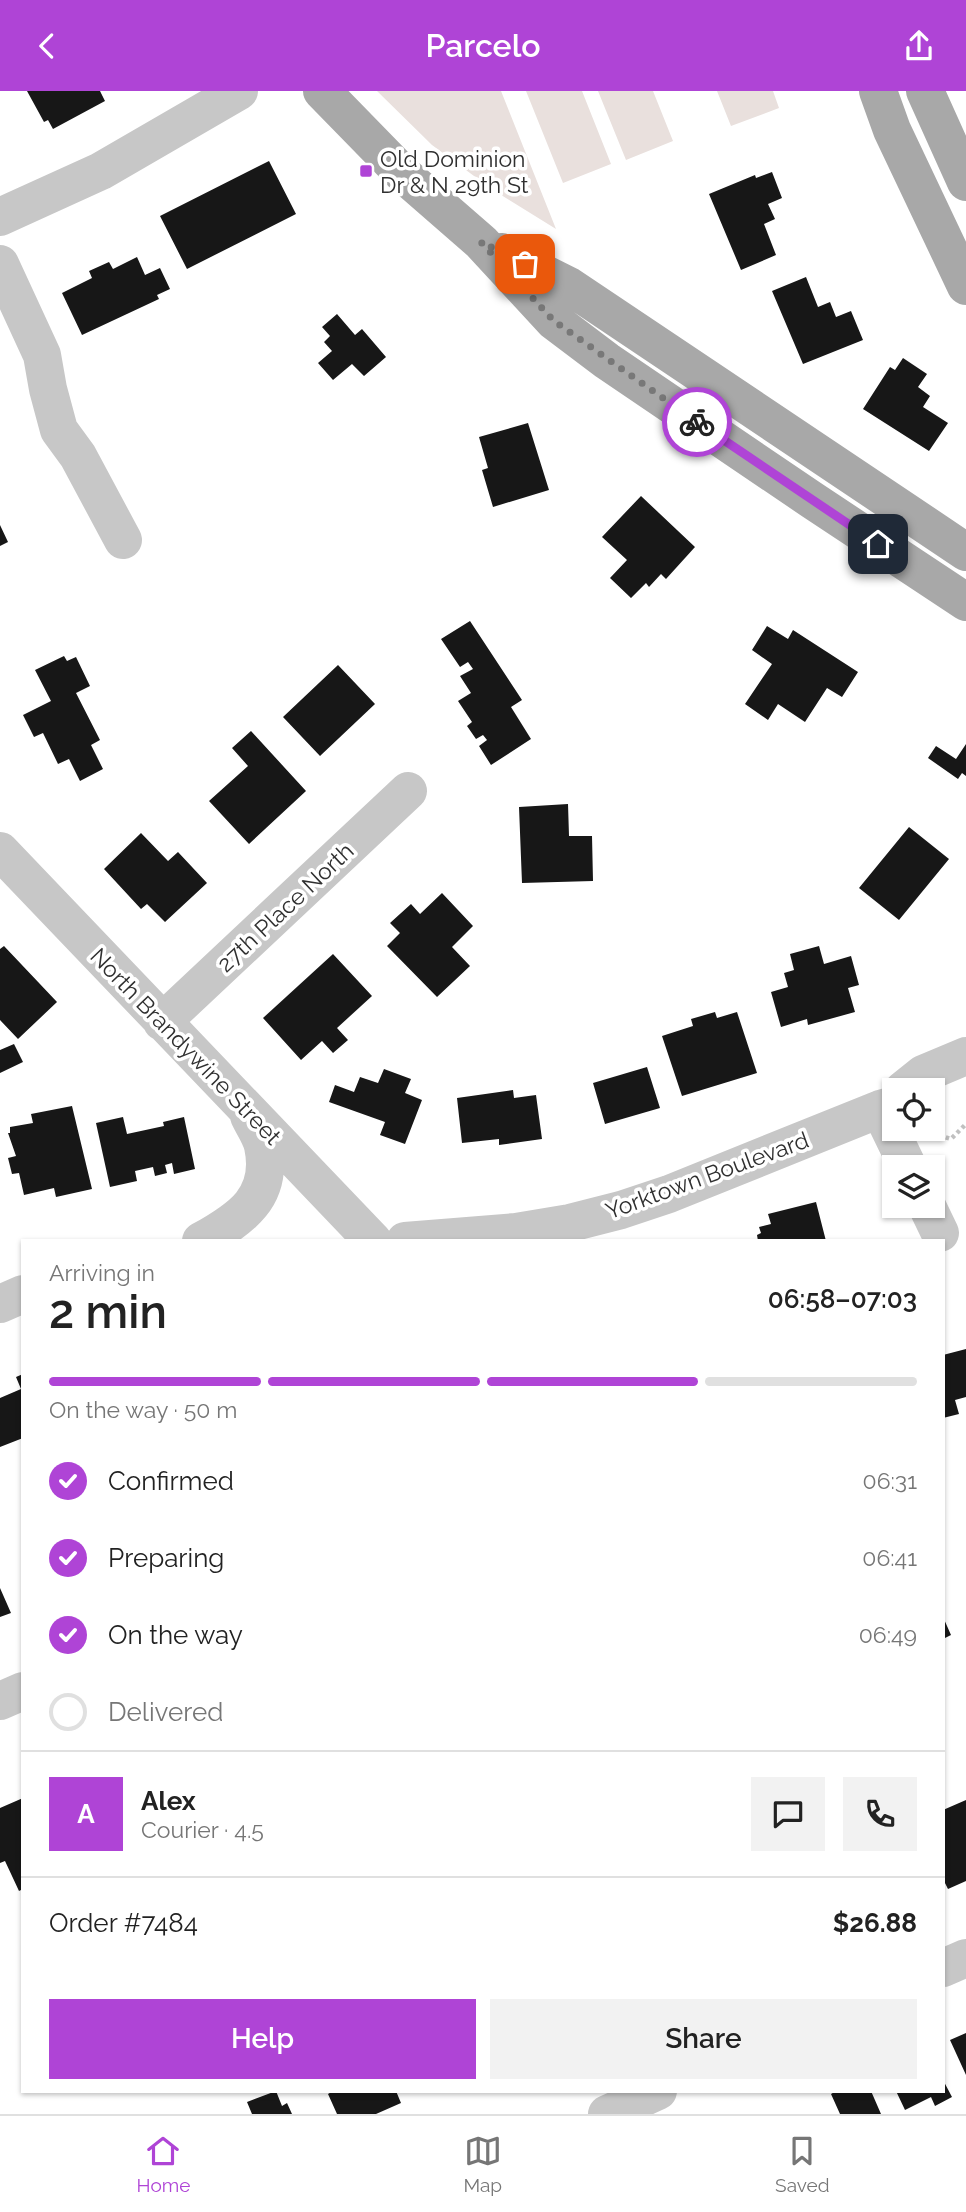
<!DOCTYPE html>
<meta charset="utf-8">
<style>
body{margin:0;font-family:Raleway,sans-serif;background:#f2f2f2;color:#222;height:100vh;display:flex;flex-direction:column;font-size:26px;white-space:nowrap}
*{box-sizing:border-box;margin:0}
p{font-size:23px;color:#767676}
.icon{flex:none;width:38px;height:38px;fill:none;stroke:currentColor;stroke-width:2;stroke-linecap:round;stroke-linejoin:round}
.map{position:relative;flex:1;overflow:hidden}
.details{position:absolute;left:21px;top:1148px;width:924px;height:854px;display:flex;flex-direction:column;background:#fff;border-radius:0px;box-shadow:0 2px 5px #0004}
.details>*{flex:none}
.fabs{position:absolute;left:882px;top:987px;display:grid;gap:14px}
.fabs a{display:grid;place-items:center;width:63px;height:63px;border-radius:0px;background:#fff;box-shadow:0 2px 5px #0004;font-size:35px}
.pin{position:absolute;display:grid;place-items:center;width:60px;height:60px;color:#fff;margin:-30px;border-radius:14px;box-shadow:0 4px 10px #0006}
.courier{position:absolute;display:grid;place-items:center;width:70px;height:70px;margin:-35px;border:5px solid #af44d6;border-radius:50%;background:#fff;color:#222;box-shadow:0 2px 9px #0007}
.summary em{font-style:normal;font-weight:600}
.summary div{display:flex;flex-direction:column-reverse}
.summary{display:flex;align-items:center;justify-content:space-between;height:119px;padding:0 28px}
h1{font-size:46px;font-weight:600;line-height:52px}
.bar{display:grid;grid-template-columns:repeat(4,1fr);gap:10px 7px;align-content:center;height:84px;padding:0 28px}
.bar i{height:9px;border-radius:5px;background:#e0e0e0}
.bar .current{background:#af44d6}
.bar p{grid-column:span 4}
.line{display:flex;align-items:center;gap:18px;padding:0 28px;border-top:2px solid #e0e0e0}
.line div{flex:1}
.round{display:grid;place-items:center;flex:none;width:74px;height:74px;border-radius:0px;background:#f2f2f2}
ol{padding:0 28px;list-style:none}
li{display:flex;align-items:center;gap:21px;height:77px}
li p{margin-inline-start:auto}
li .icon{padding:7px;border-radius:50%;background:#af44d6;color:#fff;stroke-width:4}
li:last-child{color:#767676}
li i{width:38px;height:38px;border:4px solid #e0e0e0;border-radius:50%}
.primary-button{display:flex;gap:14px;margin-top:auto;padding:14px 28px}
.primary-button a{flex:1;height:80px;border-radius:0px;background:#af44d6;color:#fff;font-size:28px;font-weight:600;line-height:80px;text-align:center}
.primary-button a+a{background:#f2f2f2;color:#222}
header{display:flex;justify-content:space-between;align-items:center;height:91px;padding:0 28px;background:#af44d6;color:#fff;font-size:32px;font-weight:600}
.tab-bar{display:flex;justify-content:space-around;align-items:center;height:98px;border-top:2px solid #e0e0e0;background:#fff;font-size:19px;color:#767676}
.tab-bar a{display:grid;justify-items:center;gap:4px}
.tab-bar .current{color:#af44d6}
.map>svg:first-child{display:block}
</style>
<header><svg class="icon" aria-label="back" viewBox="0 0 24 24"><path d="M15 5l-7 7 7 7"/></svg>Parcelo<svg class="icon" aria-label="share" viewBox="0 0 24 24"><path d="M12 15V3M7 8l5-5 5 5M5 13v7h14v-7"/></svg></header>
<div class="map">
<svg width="966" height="2023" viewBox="0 0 966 2023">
<rect width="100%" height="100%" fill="#fff"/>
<path fill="#e9e0dd" d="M 377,0 L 501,0 L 556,138 L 493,99 L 432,54 Z
M 526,0 L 582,0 L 611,73 L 563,92 Z
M 598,0 L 653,0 L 673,50 L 626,69 Z
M 717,0 L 773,0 L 779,17 L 731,35 Z"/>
<path fill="#171717" d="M 27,0 L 100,0 L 105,10 L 53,38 L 48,29 L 44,31 Z
M 269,70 L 296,123 L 187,178 L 160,125 Z
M 772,81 L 782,107 L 768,113 L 775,128 L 764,133 L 776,164 L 741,179 L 709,103 L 755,84 L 756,87 Z
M 137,166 L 145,184 L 160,177 L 170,198 L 157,204 L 159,208 L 82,244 L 62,202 L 92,187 L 89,180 L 109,171 L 113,178 Z
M 806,186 L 818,216 L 830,211 L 836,226 L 851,220 L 863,249 L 803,273 L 772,200 Z
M 337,223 L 355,244 L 362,238 L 386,266 L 364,285 L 352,273 L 333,289 L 318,272 L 332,260 L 324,251 L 330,245 L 322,236 Z
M 903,267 L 927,283 L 918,296 L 930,305 L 923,316 L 948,332 L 929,360 L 863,318 L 890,276 L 895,279 Z
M 528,332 L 549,399 L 493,416 L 482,379 L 488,377 L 479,346 Z
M 641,405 L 695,456 L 666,488 L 661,483 L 649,496 L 646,492 L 631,507 L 610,487 L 627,469 L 602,446 Z
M 0,434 L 8,451 L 0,455 Z
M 470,530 L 522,609 L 511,616 L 531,648 L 491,674 L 479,655 L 487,649 L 483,644 L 476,648 L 467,635 L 472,631 L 458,610 L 471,602 L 460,585 L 473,578 L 468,571 L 460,576 L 441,548 Z
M 767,535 L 788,548 L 793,539 L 858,581 L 842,606 L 827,597 L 805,631 L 778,613 L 768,629 L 745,613 L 772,573 L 752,559 Z
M 64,565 L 67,570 L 76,566 L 90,595 L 76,602 L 100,649 L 91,654 L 103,678 L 80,690 L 69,668 L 58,673 L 43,642 L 34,646 L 23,624 L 51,610 L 35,579 Z
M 338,574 L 375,613 L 320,665 L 283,626 Z
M 251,640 L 306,700 L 249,753 L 209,710 L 248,675 L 232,657 Z
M 966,653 L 966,685 L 962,682 L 958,688 L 928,667 L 936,655 L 956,668 Z
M 568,713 L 569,745 L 592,745 L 593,790 L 522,792 L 519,716 Z
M 909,736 L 949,768 L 899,829 L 859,797 Z
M 141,742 L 168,770 L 178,761 L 207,792 L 165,831 L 147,813 L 141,818 L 104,778 Z
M 442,802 L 473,835 L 452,856 L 470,875 L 437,906 L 387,855 L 400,842 L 390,832 L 411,813 L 420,823 Z
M 4,855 L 57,911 L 18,948 L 0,929 L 0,858 Z
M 819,855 L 824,873 L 851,865 L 859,894 L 848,897 L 855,921 L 808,934 L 807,928 L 781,936 L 771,901 L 788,896 L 784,882 L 794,879 L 790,863 Z
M 333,863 L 372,905 L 337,937 L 348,949 L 333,962 L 322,950 L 301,969 L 263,927 Z
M 715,921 L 717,927 L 737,921 L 757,982 L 682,1005 L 662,945 L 693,935 L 691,928 Z
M 14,953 L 23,971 L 0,982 L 0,959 Z
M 647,976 L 660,1017 L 605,1033 L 593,992 Z
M 384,978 L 411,988 L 405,1002 L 422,1009 L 405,1053 L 380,1044 L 385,1031 L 329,1011 L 335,994 L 354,1001 L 360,986 L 378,992 Z
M 513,999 L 514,1007 L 536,1004 L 542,1048 L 499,1054 L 499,1048 L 462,1052 L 457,1007 Z
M 72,1015 L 92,1098 L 56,1106 L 54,1097 L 24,1104 L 19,1082 L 12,1083 L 8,1067 L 16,1065 L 8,1042 L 10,1042 L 10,1036 L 33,1032 L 31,1023 Z
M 123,1026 L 127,1043 L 164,1035 L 163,1031 L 184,1026 L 195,1078 L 174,1083 L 172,1072 L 165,1074 L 167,1082 L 155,1085 L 153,1076 L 135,1080 L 137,1090 L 110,1096 L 96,1032 Z
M 816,1111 L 826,1150 L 758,1150 L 757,1144 L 761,1142 L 759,1136 L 771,1133 L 768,1123 Z
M 966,1258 L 966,1306 L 955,1309 L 959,1323 L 943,1327 L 943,1264 Z
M 23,1283 L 23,1347 L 0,1356 L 0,1307 L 21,1298 L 16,1286 Z
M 0,1497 L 11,1522 L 0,1526 Z
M 943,1526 L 951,1544 L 943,1548 Z
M 23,1707 L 23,1798 L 19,1800 L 5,1770 L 0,1772 L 0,1717 Z
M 966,1709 L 966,1790 L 948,1798 L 943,1788 L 943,1719 Z
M 966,1942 L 966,1984 L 950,1949 Z
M 943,1989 L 952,2006 L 935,2015 L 931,2006 L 905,2019 L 896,2000 L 943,2000 Z
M 276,2000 L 282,2015 L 287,2012 L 292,2023 L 252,2023 L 247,2011 Z
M 333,2000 L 396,2000 L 401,2012 L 376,2023 L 337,2023 L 328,2003 Z
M 836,2000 L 871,2000 L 881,2023 L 840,2023 L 831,2003 Z"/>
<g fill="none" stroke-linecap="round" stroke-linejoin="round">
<path stroke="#c0c0c0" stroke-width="4.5" stroke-dasharray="3.5 3.5" stroke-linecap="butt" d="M 942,1035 L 942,1045 L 951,1048 L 966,1033"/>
<path stroke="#c7c7c7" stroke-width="38" d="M 0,126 L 101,80 L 239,0
M 0,173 L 42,264 L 48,298 L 59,339 L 78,365 L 123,449
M 0,760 L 373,1150
M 162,931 L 408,700
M 903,999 L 923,983 L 966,965
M 880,1018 L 908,1076
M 927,1115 L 940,1142
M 201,1150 C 241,1128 274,1106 263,1055 C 261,1045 253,1034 249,1025
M 405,1150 L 516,1141 L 570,1132 L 621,1119 L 669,1103 L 880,1018 L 894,1014
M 0,1213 L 23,1203
M 0,1610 L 23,1600
M 943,1877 L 966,1867
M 607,2023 L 658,2000"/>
<path stroke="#a8a8a8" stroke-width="38" d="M 322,0 L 404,84 L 481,151 L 554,230 L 607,270 L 812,409 L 966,511
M 878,0 L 892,39 L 966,195
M 925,0 L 966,91
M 501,161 L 569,195 L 966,461"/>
</g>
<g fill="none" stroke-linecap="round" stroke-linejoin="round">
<path stroke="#787878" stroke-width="7" stroke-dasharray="0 12.6" d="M 525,173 L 481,151 L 554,230 L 697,331"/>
<path stroke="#af44d6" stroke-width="9" d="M 697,331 L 878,453"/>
</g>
<rect fill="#af44d6" stroke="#fff" stroke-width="2.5" x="359" y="73" width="14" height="14" rx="3.5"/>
<g text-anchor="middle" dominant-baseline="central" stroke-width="7" stroke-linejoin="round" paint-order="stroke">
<g font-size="23" fill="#303030" stroke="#fff" text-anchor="start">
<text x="380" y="67">Old Dominion<tspan x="380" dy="26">Dr &amp; N 29th St</tspan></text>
</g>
<g font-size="23" fill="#303030" stroke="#fff">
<text transform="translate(285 816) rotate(-43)">27th Place North</text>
<text transform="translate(186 955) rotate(46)">North Brandywine Street</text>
<text transform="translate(707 1084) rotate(-20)">Yorktown Boulevard</text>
</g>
</g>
</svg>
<div class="fabs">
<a><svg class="icon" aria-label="locate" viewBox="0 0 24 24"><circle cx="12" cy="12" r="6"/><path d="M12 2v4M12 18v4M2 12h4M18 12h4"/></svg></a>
<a><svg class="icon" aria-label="layers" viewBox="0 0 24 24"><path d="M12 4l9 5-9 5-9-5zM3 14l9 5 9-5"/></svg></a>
</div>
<div class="pin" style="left:525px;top:173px;background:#ea580c"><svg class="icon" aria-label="bag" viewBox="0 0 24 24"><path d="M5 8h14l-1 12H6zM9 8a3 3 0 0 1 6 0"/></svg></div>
<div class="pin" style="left:878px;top:453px;background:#1f2937"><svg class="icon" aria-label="home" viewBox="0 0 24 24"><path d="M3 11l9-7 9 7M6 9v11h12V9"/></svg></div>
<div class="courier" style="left:697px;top:331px"><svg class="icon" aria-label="bike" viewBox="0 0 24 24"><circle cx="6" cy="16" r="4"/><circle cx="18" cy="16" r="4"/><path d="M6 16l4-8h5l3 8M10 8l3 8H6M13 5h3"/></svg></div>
<section class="details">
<div class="summary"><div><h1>2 min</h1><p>Arriving in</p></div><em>06:58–07:03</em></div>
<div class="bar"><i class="current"></i><i class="current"></i><i class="current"></i><i></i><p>On the way · 50 m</p></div>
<ol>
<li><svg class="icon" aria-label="check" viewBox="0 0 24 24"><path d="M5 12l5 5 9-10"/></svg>Confirmed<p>06:31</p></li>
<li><svg class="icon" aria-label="check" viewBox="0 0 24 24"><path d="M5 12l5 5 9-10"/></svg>Preparing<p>06:41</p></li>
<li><svg class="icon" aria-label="check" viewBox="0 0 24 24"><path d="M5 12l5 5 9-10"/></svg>On the way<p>06:49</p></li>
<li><i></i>Delivered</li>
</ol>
<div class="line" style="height:126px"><b class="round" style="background:#af44d6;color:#fff">A</b><div><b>Alex</b><p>Courier · 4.5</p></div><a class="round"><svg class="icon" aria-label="chat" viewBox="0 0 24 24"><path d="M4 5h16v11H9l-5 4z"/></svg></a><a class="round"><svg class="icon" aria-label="phone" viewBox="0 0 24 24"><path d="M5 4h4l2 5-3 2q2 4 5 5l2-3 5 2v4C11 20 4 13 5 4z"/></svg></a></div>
<div class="line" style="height:91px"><div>Order #7484</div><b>$26.88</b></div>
<div class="primary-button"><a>Help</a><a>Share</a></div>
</section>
</div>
<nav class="tab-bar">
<a class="current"><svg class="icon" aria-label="home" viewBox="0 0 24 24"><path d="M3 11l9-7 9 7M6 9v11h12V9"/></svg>Home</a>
<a><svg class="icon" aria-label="map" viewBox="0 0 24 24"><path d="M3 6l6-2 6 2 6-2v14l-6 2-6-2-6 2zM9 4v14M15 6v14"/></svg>Map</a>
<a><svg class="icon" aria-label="saved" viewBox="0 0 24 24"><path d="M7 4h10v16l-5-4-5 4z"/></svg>Saved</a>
</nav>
